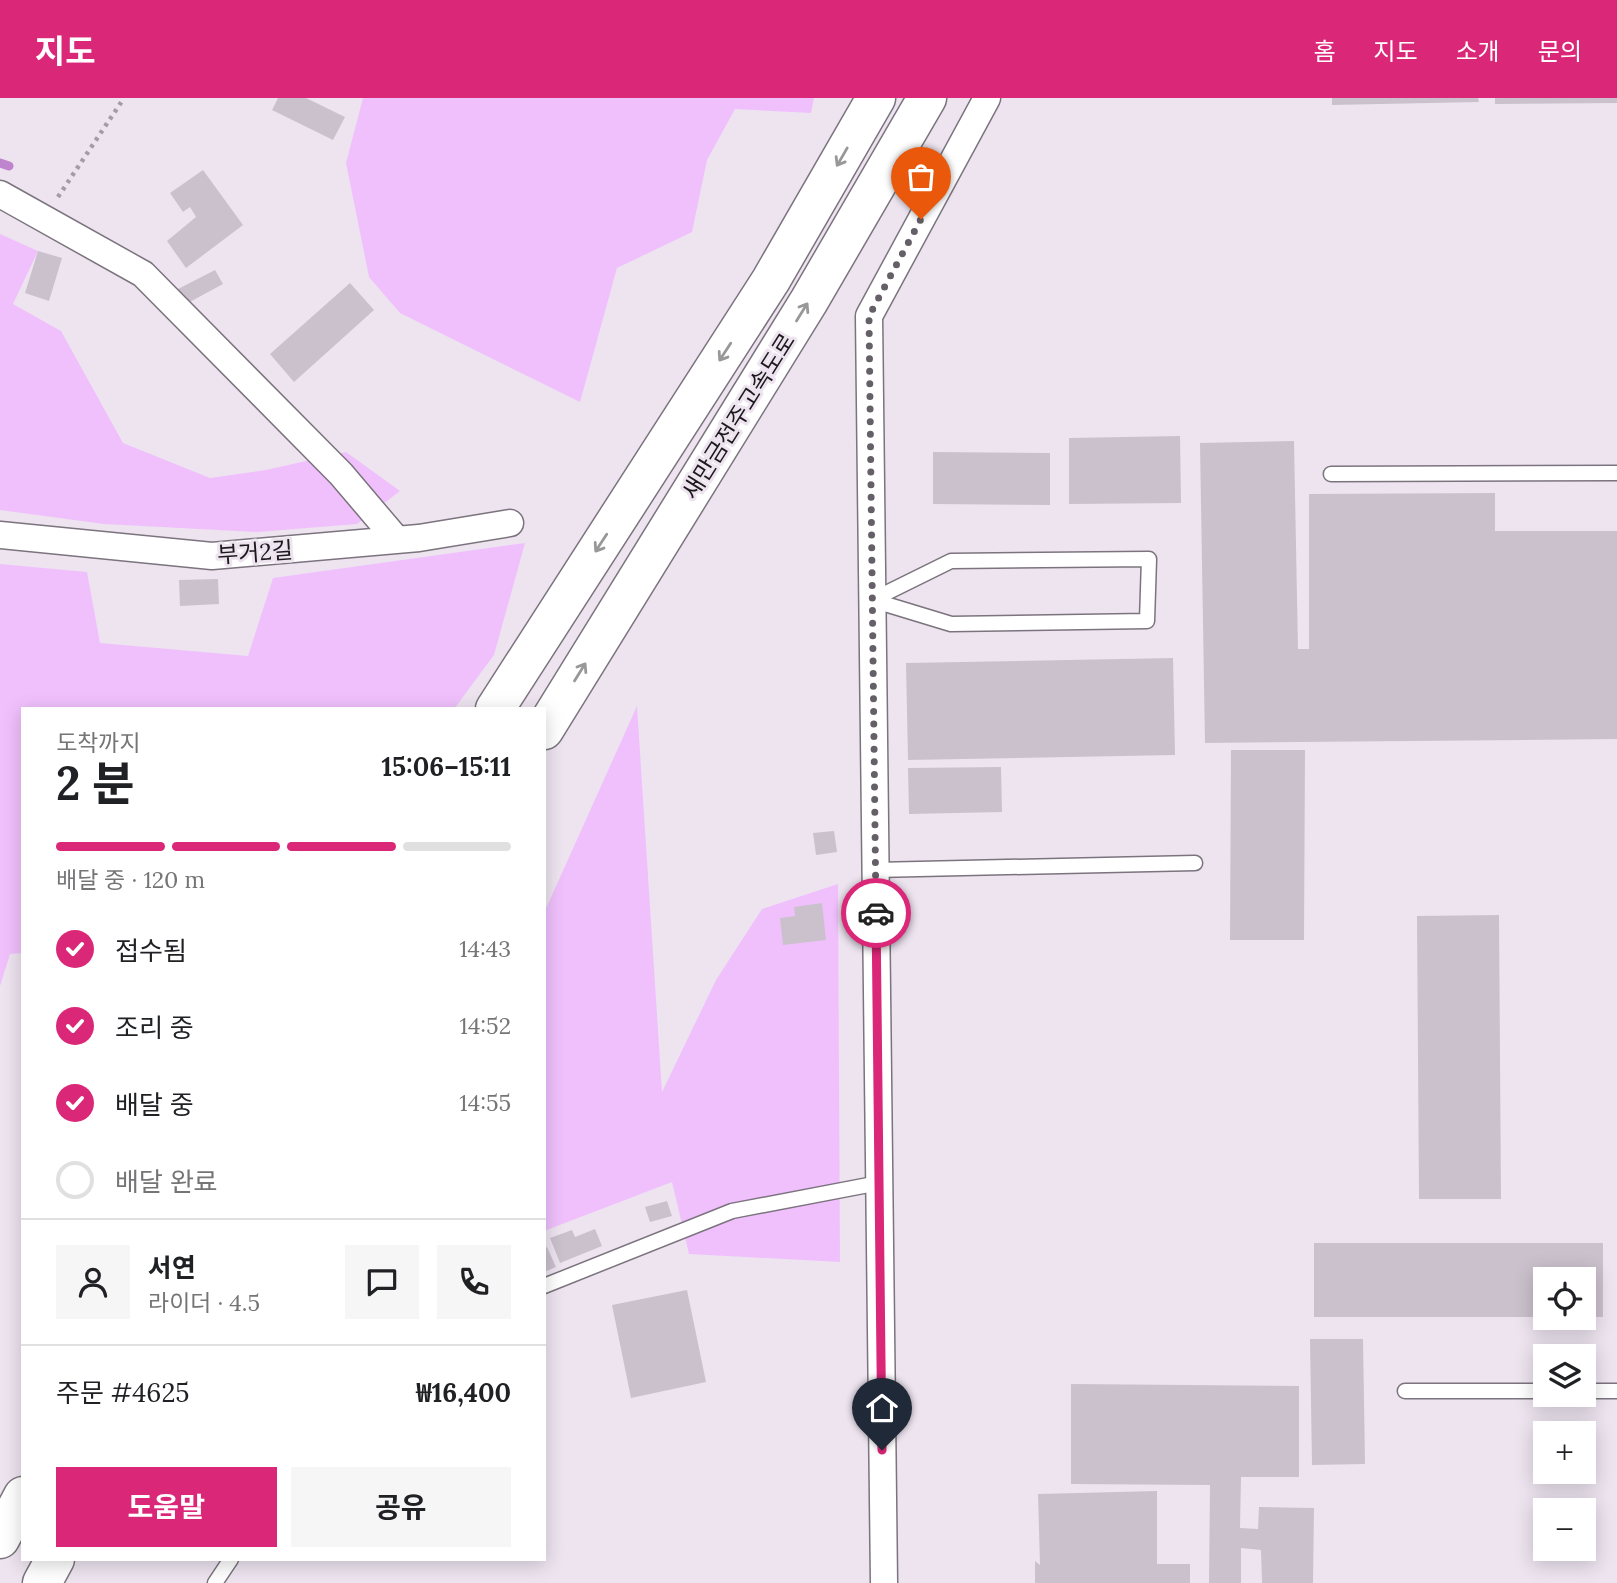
<!DOCTYPE html>
<html lang="ko">
<meta charset="utf-8">
<style>
body{margin:0;font-family:Lora,"Noto Sans KR",serif;background:#f6f6f6;color:#202124;height:100vh;display:flex;flex-direction:column;font-size:26px;white-space:nowrap}
*{box-sizing:border-box;margin:0}
p{font-size:23px;color:#757577}
.icon{flex:none;width:38px;height:38px;fill:none;stroke:currentColor;stroke-width:2;stroke-linecap:round;stroke-linejoin:round}
.map{position:relative;flex:1;overflow:hidden}
.panel{position:absolute;left:21px;top:609px;width:525px;height:854px;display:flex;flex-direction:column;background:#fff;border-radius:0px;box-shadow:0 4px 18px #0003}
.panel>*{flex:none}
.controls{position:absolute;left:1533px;top:1169px;display:grid;gap:14px}
.controls a{display:grid;place-items:center;width:63px;height:63px;border-radius:0px;background:#fff;box-shadow:0 4px 18px #0003;font-size:35px}
.pin{position:absolute;display:grid;place-items:center;width:60px;height:60px;color:#fff;margin:-72px -30px;border-radius:50% 50% 50% 0;rotate:-45deg;box-shadow:0 0 7px #0007}
.pin .icon{rotate:45deg}
.courier{position:absolute;display:grid;place-items:center;width:70px;height:70px;margin:-35px;border:5px solid #db2777;border-radius:50%;background:#fff;color:#222;box-shadow:0 2px 9px #0007}
.headline em{font-style:normal;font-weight:700}
.headline div{display:flex;flex-direction:column-reverse}
.headline{display:flex;align-items:center;justify-content:space-between;height:119px;padding:0 35px}
h1{font-size:46px;font-weight:700;line-height:52px}
.bar{display:grid;grid-template-columns:repeat(4,1fr);gap:10px 7px;align-content:center;height:84px;padding:0 35px}
.bar i{height:9px;border-radius:5px;background:#e0e0e0}
.bar .selected{background:#db2777}
.bar p{grid-column:span 4}
.line{display:flex;align-items:center;gap:18px;padding:0 35px;border-top:2px solid #e0e0e0}
.line div{flex:1}
.round{display:grid;place-items:center;flex:none;width:74px;height:74px;border-radius:0px;background:#f6f6f6}
ol{padding:0 35px;list-style:none}
li{display:flex;align-items:center;gap:21px;height:77px}
li p{margin-inline-start:auto}
li .icon{padding:7px;border-radius:50%;background:#db2777;color:#fff;stroke-width:4}
li:last-child{color:#757577}
li i{width:38px;height:38px;border:4px solid #e0e0e0;border-radius:50%}
.primary-button{display:flex;gap:14px;margin-top:auto;padding:14px 35px}
.primary-button a{flex:1;height:80px;border-radius:0px;background:#db2777;color:#fff;font-size:28px;font-weight:700;line-height:80px;text-align:center}
.primary-button a+a{background:#f6f6f6;color:#202124}
header{display:flex;align-items:center;gap:42px;box-sizing:border-box;height:98px;padding:0 35px;background:#db2777;color:#fff}
header strong{font-size:33px}
nav{display:flex;gap:38px;margin-inline-start:auto;font-size:24px}
.map>svg:first-child{display:block}
</style>
<header>
<strong>지도</strong>
<nav><a>홈</a><a>지도</a><a>소개</a><a>문의</a></nav>
</header>
<div class="map">
<svg width="1617" height="1485" viewBox="0 0 1617 1485">
<rect width="100%" height="100%" fill="#ede4f0"/>
<path fill="#f0c0fd" d="M 363,0 L 814,0 L 811,15 L 735,11 L 707,62 L 692,134 L 617,170 L 580,304 L 400,215 L 369,179 L 346,65 Z
M 0,136 L 38,153 L 13,206 L 61,233 L 123,345 L 210,380 L 266,372 L 346,354 L 400,393 L 357,426 L 258,434 L 104,426 L 0,412 Z
M 525,445 L 494,557 L 454,611 L 23,611 L 23,855 L 10,856 L 0,888 L 0,466 L 87,474 L 100,545 L 248,558 L 273,480 Z
M 637,608 L 662,994 L 716,882 L 762,811 L 838,786 L 840,1164 L 689,1156 L 672,1084 L 544,1133 L 544,815 Z"/>
<g fill="none" stroke-linecap="round" stroke-linejoin="round">
<path stroke="#be84cd" stroke-width="9" d="M 0,65 L 9,68"/>
</g>
<path fill="#cbc1cd" d="M 278,0 L 306,0 L 345,19 L 333,42 L 272,12 Z
M 1332,0 L 1478,0 L 1479,4 L 1332,7 Z
M 1495,0 L 1617,0 L 1617,5 L 1495,6 Z
M 203,72 L 243,127 L 186,170 L 167,143 L 196,119 L 190,109 L 183,114 L 170,95 Z
M 38,153 L 62,160 L 49,203 L 25,195 Z
M 215,172 L 223,186 L 186,206 L 178,191 Z
M 350,185 L 374,212 L 294,284 L 270,256 Z
M 1180,338 L 1181,405 L 1069,406 L 1069,340 Z
M 1294,343 L 1298,551 L 1309,551 L 1309,396 L 1495,395 L 1495,433 L 1617,433 L 1617,641 L 1205,645 L 1200,345 Z
M 933,354 L 1050,355 L 1050,407 L 933,406 Z
M 218,481 L 219,506 L 180,508 L 179,482 Z
M 1173,560 L 1175,657 L 908,662 L 906,565 Z
M 1231,652 L 1305,652 L 1304,842 L 1230,842 Z
M 1001,669 L 1002,714 L 909,716 L 908,670 Z
M 834,733 L 837,754 L 816,757 L 813,735 Z
M 822,805 L 826,842 L 783,847 L 780,820 L 795,818 L 794,809 Z
M 1499,817 L 1501,1101 L 1419,1101 L 1417,818 Z
M 667,1103 L 672,1118 L 650,1124 L 645,1109 Z
M 595,1131 L 602,1148 L 560,1165 L 550,1140 L 572,1132 L 575,1139 Z
M 1314,1145 L 1603,1145 L 1603,1219 L 1584,1219 L 1584,1181 L 1545,1181 L 1545,1219 L 1314,1219 Z
M 547,1149 L 556,1169 L 544,1174 L 544,1150 Z
M 687,1192 L 706,1284 L 631,1300 L 612,1207 Z
M 1310,1241 L 1363,1241 L 1365,1366 L 1312,1367 Z
M 1071,1286 L 1299,1288 L 1299,1379 L 1241,1379 L 1240,1430 L 1258,1431 L 1259,1409 L 1314,1410 L 1313,1485 L 1262,1485 L 1261,1452 L 1241,1450 L 1241,1485 L 1209,1485 L 1210,1387 L 1071,1386 Z
M 1157,1393 L 1157,1466 L 1190,1466 L 1190,1485 L 1035,1485 L 1035,1463 L 1040,1467 L 1038,1396 Z"/>
<g fill="none" stroke-linecap="round" stroke-linejoin="round">
<g stroke="#7b737d" stroke-width="17">
<path id="lane" d="M 1331,376 L 1617,375
M 1149,461 L 1147,523 L 951,526 L 872,502 L 951,463 Z
M 875,772 L 1195,765
M 544,1188 L 732,1113 L 879,1085
M 1405,1293 L 1545,1293
M 1584,1293 L 1617,1293
M 215,1485 L 231,1461"/>
</g>
<g stroke="#7b737d" stroke-width="29">
<path id="street" d="M 0,96 L 143,176 L 341,376 L 397,442
M 0,437 L 212,458 L 419,440 L 510,425
M 884,1485 L 869,218 L 987,0"/>
</g>
<g stroke="#7b737d" stroke-width="41">
<path id="highway" d="M 495,611 L 771,182 L 876,0
M 544,632 L 809,203 L 927,0
M 0,1441 L 23,1398
M 42,1485 L 55,1461"/>
</g>
<path stroke="#a39ca5" stroke-width="4.5" stroke-dasharray="3.5 5" stroke-linecap="butt" d="M 58,99 L 124,0"/>
<use href="#lane" stroke="#fff" stroke-width="14"/>
<use href="#street" stroke="#fff" stroke-width="26"/>
<use href="#highway" stroke="#fff" stroke-width="38"/>
</g>
<defs><path id="oneway-shaft" d="M-6 0H5M1.5-3L5.5 0L1.5 3" fill="none" stroke-width="1.6" stroke-linecap="round" stroke-linejoin="round" transform="scale(1.75)"/></defs>
<g stroke="#999899">
<use href="#oneway-shaft" transform="translate(842 59) rotate(120)"/>
<use href="#oneway-shaft" transform="translate(802 214) rotate(-58)"/>
<use href="#oneway-shaft" transform="translate(725 254) rotate(123)"/>
<use href="#oneway-shaft" transform="translate(601 445) rotate(123)"/>
<use href="#oneway-shaft" transform="translate(580 574) rotate(-58)"/>
</g>
<g fill="none" stroke-linecap="round" stroke-linejoin="round">
<path stroke="#656067" stroke-width="7" stroke-dasharray="0 12.6" d="M 876,815 L 869,218 L 921,121"/>
<path stroke="#db2777" stroke-width="9" d="M 876,815 L 882,1352"/>
</g>
<g text-anchor="middle" dominant-baseline="central" stroke-width="6" stroke-linejoin="round" paint-order="stroke">
<g font-size="23" fill="#1c191d" stroke="#ede4f0">
<text transform="translate(738 318) rotate(-58)">새만금전주고속도로</text>
<text transform="translate(255 454) rotate(-4)">부거2길</text>
</g>
</g>
</svg>
<div class="controls">
<a><svg class="icon" aria-label="locate" viewBox="0 0 24 24"><circle cx="12" cy="12" r="6"/><path d="M12 2v4M12 18v4M2 12h4M18 12h4"/></svg></a>
<a><svg class="icon" aria-label="layers" viewBox="0 0 24 24"><path d="M12 4l9 5-9 5-9-5zM3 14l9 5 9-5"/></svg></a>
<a>+</a>
<a>−</a>
</div>
<div class="pin" style="left:921px;top:121px;background:#ea580c"><svg class="icon" aria-label="bag" viewBox="0 0 24 24"><path d="M5 8h14l-1 12H6zM9 8a3 3 0 0 1 6 0"/></svg></div>
<div class="pin" style="left:882px;top:1352px;background:#1f2937"><svg class="icon" aria-label="home" viewBox="0 0 24 24"><path d="M3 11l9-7 9 7M6 9v11h12V9"/></svg></div>
<div class="courier" style="left:876px;top:815px"><svg class="icon" aria-label="car" viewBox="0 0 24 24"><path d="M5 17H2v-5l4-1 3-4h7l3 4 3 1v5h-3M9 17h6M6 11h13"/><circle cx="7" cy="17" r="2"/><circle cx="17" cy="17" r="2"/></svg></div>
<section class="panel">
<div class="headline"><div><h1>2 분</h1><p>도착까지</p></div><em>15:06–15:11</em></div>
<div class="bar"><i class="selected"></i><i class="selected"></i><i class="selected"></i><i></i><p>배달 중 · 120 m</p></div>
<ol>
<li><svg class="icon" aria-label="check" viewBox="0 0 24 24"><path d="M5 12l5 5 9-10"/></svg>접수됨<p>14:43</p></li>
<li><svg class="icon" aria-label="check" viewBox="0 0 24 24"><path d="M5 12l5 5 9-10"/></svg>조리 중<p>14:52</p></li>
<li><svg class="icon" aria-label="check" viewBox="0 0 24 24"><path d="M5 12l5 5 9-10"/></svg>배달 중<p>14:55</p></li>
<li><i></i>배달 완료</li>
</ol>
<div class="line" style="height:126px"><a class="round"><svg class="icon" aria-label="person" viewBox="0 0 24 24"><circle cx="12" cy="8" r="4"/><path d="M4 21q1-7 8-7t8 7"/></svg></a><div><b>서연</b><p>라이더 · 4.5</p></div><a class="round"><svg class="icon" aria-label="chat" viewBox="0 0 24 24"><path d="M4 5h16v11H9l-5 4z"/></svg></a><a class="round"><svg class="icon" aria-label="phone" viewBox="0 0 24 24"><path d="M5 4h4l2 5-3 2q2 4 5 5l2-3 5 2v4C11 20 4 13 5 4z"/></svg></a></div>
<div class="line" style="height:91px"><div>주문 #4625</div><b>₩16,400</b></div>
<div class="primary-button"><a>도움말</a><a>공유</a></div>
</section>
</div>
